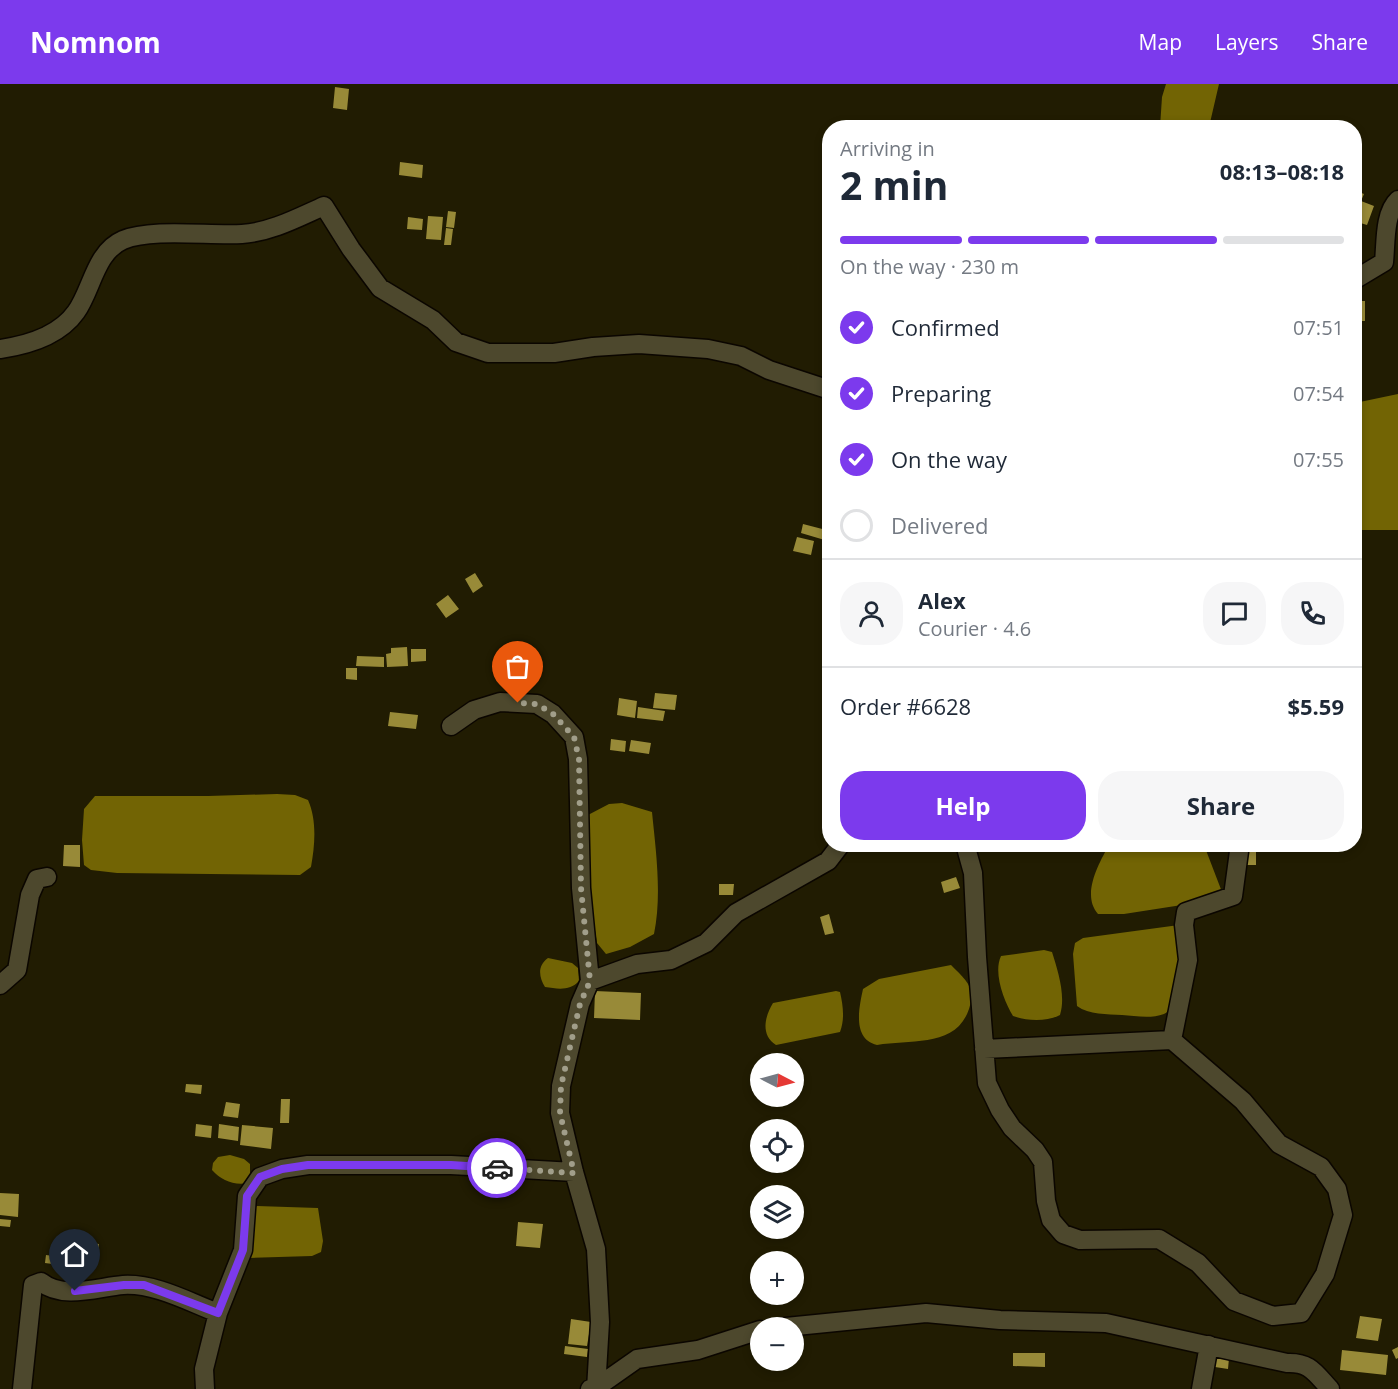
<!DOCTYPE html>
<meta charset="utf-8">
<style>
body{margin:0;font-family:"Open Sans",sans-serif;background:#f6f6f7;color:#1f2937;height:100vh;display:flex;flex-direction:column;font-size:22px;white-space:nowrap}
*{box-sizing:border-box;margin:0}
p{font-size:20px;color:#747a83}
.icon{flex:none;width:33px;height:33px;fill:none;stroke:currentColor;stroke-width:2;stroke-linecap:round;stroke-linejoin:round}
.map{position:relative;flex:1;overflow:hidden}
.side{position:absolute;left:822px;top:36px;width:540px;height:732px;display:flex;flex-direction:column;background:#fff;border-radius:24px;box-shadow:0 3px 9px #0003}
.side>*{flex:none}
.needle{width:39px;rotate:96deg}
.buttons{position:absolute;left:750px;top:969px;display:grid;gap:12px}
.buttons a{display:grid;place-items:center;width:54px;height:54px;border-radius:50%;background:#fff;box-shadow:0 3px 9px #0003;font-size:30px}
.pin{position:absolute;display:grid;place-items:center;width:51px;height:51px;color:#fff;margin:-62px -26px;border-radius:50% 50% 50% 0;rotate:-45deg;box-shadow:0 0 6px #0007}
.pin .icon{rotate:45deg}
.courier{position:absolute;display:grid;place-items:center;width:60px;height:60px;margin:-30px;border:4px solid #7c3aed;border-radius:50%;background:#fff;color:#222;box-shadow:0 2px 8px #0007}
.headline em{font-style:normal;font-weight:700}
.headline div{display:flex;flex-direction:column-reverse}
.headline{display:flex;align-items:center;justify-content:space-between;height:102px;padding:0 18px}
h1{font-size:39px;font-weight:700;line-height:45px}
.bar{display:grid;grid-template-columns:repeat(4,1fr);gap:9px 6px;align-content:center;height:72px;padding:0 18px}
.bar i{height:8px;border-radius:4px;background:#e0e1e3}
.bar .active{background:#7c3aed}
.bar p{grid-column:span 4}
.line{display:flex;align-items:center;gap:15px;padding:0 18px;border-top:2px solid #e0e1e3}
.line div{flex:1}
.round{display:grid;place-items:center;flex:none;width:63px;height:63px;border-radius:24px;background:#f6f6f7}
ol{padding:0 18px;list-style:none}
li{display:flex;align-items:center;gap:18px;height:66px}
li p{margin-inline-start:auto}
li .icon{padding:6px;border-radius:50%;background:#7c3aed;color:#fff;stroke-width:4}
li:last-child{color:#747a83}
li i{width:33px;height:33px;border:3px solid #e0e1e3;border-radius:50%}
.action{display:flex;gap:12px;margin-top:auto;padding:12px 18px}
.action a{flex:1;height:69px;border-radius:24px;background:#7c3aed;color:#fff;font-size:24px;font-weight:700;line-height:69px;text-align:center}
.action a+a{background:#f6f6f7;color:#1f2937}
header{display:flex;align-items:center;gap:36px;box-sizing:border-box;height:84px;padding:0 30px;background:#7c3aed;color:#fff}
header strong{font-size:28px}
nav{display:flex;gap:33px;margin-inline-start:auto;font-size:21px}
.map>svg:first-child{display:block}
</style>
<header>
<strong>Nomnom</strong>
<nav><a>Map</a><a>Layers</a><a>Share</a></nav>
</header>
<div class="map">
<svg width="1398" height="1305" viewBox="0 0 1398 1305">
<rect width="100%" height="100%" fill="#211c02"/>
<path fill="#726404" d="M 1166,0 L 1219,0 L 1209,43 L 1160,43 L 1162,13 Z
M 1398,310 L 1398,446 L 1355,446 L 1355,319 Z
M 277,710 L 295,711 L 308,716 C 317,736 315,761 311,783 L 300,791 L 117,789 L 91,786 L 84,781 L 82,756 L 84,725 L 95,712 L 208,712 Z
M 622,719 L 652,728 C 656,768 662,811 654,850 L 630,863 L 606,870 L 597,859 L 588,801 L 588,731 L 609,720 Z
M 1109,761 L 1204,761 L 1222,808 L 1214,816 L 1124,830 L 1098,830 C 1081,811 1099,779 1109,761 Z
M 1179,841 C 1180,858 1181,924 1164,930 C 1151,935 1135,932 1122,931 C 1107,930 1089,931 1077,922 L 1073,870 L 1075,859 L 1083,854 Z
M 1044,866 L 1052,868 C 1058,887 1066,912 1060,931 C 1047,938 1026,937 1013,932 C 1004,917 993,889 1001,872 Z
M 548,874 L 572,879 L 578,884 L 579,897 C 570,907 558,905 545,903 C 539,893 537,882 548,874 Z
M 951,881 C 966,896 976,903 969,925 C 956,964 911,955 877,961 C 852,955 859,924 863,905 L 879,895 Z
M 836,907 L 840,908 C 843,921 845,935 840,948 L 776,961 C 760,951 765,932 773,919 Z
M 230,1071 L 244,1075 L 250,1080 L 250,1090 L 248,1099 C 234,1102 221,1096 212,1086 L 213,1079 L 218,1073 Z
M 257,1122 L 318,1124 L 323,1157 L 321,1168 L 312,1172 L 249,1174 L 252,1126 Z"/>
<path fill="#988a38" d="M 335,3 L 349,5 L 347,26 L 333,24 Z
M 400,78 L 423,81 L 422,94 L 399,91 Z
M 1354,106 L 1364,110 L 1361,117 L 1374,122 L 1367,141 L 1354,137 Z
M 448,127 L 456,128 L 454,144 L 446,143 Z
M 428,132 L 443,133 L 441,156 L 426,155 Z
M 408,133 L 423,135 L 422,146 L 407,145 Z
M 446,144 L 453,145 L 451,161 L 444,161 Z
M 1354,217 L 1365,217 L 1365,237 L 1354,237 Z
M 803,440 L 830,447 L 828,457 L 801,449 Z
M 797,453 L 814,457 L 811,471 L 793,467 Z
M 475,489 L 483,502 L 473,509 L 465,495 Z
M 448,511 L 459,525 L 446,534 L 436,520 Z
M 407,563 L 408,582 L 387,583 L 386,570 L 391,569 L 391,564 Z
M 411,565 L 426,565 L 426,577 L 411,578 Z
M 357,572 L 384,573 L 384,583 L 356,582 Z
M 346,584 L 357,584 L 357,596 L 346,595 Z
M 655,609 L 677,611 L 675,626 L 653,624 Z
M 619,614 L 637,617 L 635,634 L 617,631 Z
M 638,623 L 665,627 L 663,637 L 637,634 Z
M 390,628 L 418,631 L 416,645 L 388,642 Z
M 611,655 L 626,657 L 625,668 L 610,666 Z
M 631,656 L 651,659 L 649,670 L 629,667 Z
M 64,761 L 80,761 L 80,783 L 63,782 Z
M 1241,761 L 1256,761 L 1256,781 L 1241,781 Z
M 956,793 L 960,804 L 944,809 L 941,798 Z
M 719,800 L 734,800 L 733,811 L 719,811 Z
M 829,830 L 834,849 L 825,851 L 820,833 Z
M 595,907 L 641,909 L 640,936 L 594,934 Z
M 186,1000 L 202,1001 L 201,1010 L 185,1008 Z
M 281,1015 L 290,1015 L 289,1039 L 280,1039 Z
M 226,1018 L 240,1020 L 238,1034 L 223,1032 Z
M 196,1040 L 212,1042 L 211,1054 L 195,1052 Z
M 219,1040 L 239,1043 L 238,1057 L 218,1054 Z
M 242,1041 L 273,1044 L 271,1065 L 240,1061 Z
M 0,1109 L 19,1110 L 18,1133 L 0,1131 Z
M 0,1135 L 11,1136 L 10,1143 L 0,1142 Z
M 518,1138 L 543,1140 L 540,1164 L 516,1162 Z
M 74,1157 L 99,1160 L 97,1182 L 72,1180 Z
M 46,1171 L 61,1173 L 60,1181 L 45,1179 Z
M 1360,1232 L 1382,1235 L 1378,1257 L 1356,1254 Z
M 571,1235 L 591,1238 L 587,1262 L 568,1260 Z
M 565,1262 L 588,1265 L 587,1273 L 564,1270 Z
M 1398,1263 L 1398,1274 L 1396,1275 L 1392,1266 Z
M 1342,1266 L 1388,1271 L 1386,1291 L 1340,1286 Z
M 1013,1269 L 1045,1269 L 1045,1283 L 1013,1282 Z
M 1216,1273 L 1229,1274 L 1228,1285 L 1215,1283 Z"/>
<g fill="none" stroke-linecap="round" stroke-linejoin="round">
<g stroke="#0b0600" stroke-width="21">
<path id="street" d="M 1354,196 L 1384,178 C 1386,159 1384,129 1398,116
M 0,265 C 28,261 59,252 76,228 C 92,206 95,168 123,156 C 152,144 209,152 242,150 C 271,148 297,134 324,122 L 351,165 L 380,204 L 433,236 L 456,258 L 488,269 L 554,269 L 593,263 L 639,260 L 708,265 L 741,272 L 769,286 L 830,306
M 451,642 L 474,626 L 500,618 L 537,620 L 553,630 L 574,653 L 578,675 L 581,804 L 590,897
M 965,760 L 973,789 L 977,873 L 987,999 L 1000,1026 L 1012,1044 L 1035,1066 L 1043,1078 L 1046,1117 L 1051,1136 L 1063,1150 L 1080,1156 L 1159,1155 L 1198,1179 L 1234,1217 L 1273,1232 L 1301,1229 L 1325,1190 L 1343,1131 L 1337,1105 L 1321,1083 L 1279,1060 L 1243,1017 L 1172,956
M 0,901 L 17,886 L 30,811 L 37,795 L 47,793
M 984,965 L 1172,956 L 1188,876 L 1184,841 L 1186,828 L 1233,812 L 1240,760
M 776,1244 L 926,1229 L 1000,1236 L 1106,1239 L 1287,1279 C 1310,1278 1315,1289 1330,1305
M 22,1305 L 33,1201 L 41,1198 C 63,1216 98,1203 123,1201 C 155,1199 189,1218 218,1229
M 205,1305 L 204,1285 L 218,1229 L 243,1166 L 247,1112 L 260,1093 L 282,1085 L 308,1081 L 451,1081 L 574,1088
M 590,1305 L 597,1303 L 637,1275 L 698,1266 L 760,1246
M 596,1305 L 600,1238 L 596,1165 L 574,1088 L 560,1029 L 561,1002 L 580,920 L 590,897 L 637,880 L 671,876 L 706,859 L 736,829 L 828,777 L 841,760
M 1201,1305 L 1209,1261"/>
</g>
<use href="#street" stroke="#4d482d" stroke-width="18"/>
</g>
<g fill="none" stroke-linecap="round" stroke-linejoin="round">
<path stroke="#a19e8a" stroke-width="6" stroke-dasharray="0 10.8" d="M 497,1084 L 574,1089 L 560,1029 L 561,1002 L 580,920 L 590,897 L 581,804 L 579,675 L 574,653 L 553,630 L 537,620 L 518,619"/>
<path stroke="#7c3aed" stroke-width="8" d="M 75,1207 L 124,1201 L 144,1201 L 218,1229 L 243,1166 L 247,1112 L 260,1093 L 282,1085 L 308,1081 L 451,1081 L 497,1084"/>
</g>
</svg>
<div class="buttons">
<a><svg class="needle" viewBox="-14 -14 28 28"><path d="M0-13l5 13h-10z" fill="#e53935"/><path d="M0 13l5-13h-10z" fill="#747a83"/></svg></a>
<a><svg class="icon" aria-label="locate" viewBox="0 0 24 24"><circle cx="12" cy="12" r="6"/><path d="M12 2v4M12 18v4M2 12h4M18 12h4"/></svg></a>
<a><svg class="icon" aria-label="layers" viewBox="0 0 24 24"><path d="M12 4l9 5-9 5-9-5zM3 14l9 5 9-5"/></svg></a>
<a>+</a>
<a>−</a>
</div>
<div class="pin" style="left:518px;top:619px;background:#ea580c"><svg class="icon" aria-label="bag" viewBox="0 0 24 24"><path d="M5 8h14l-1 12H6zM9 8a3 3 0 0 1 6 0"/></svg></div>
<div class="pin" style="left:75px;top:1207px;background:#1f2937"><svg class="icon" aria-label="home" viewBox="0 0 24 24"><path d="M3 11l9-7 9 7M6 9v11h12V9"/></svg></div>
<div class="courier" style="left:497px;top:1084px"><svg class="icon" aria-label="car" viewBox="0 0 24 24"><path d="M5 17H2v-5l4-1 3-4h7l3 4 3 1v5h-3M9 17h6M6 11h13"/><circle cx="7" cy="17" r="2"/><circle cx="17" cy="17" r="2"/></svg></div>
<section class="side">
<div class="headline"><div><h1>2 min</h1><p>Arriving in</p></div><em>08:13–08:18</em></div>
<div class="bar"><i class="active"></i><i class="active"></i><i class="active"></i><i></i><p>On the way · 230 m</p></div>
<ol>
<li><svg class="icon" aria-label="check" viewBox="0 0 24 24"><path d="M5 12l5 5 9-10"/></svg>Confirmed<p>07:51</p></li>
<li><svg class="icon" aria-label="check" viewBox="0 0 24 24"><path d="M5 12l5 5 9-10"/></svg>Preparing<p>07:54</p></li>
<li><svg class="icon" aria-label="check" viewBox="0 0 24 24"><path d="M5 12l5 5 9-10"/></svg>On the way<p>07:55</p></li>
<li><i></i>Delivered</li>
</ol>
<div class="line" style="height:108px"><a class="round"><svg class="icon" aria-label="person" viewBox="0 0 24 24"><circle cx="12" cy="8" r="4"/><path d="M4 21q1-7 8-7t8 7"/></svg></a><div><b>Alex</b><p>Courier · 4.6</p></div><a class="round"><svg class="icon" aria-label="chat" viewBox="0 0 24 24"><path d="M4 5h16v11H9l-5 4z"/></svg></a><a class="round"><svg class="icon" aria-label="phone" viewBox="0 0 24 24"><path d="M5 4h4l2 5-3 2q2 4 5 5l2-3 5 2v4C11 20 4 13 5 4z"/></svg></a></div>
<div class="line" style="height:78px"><div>Order #6628</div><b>$5.59</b></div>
<div class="action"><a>Help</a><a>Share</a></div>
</section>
</div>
